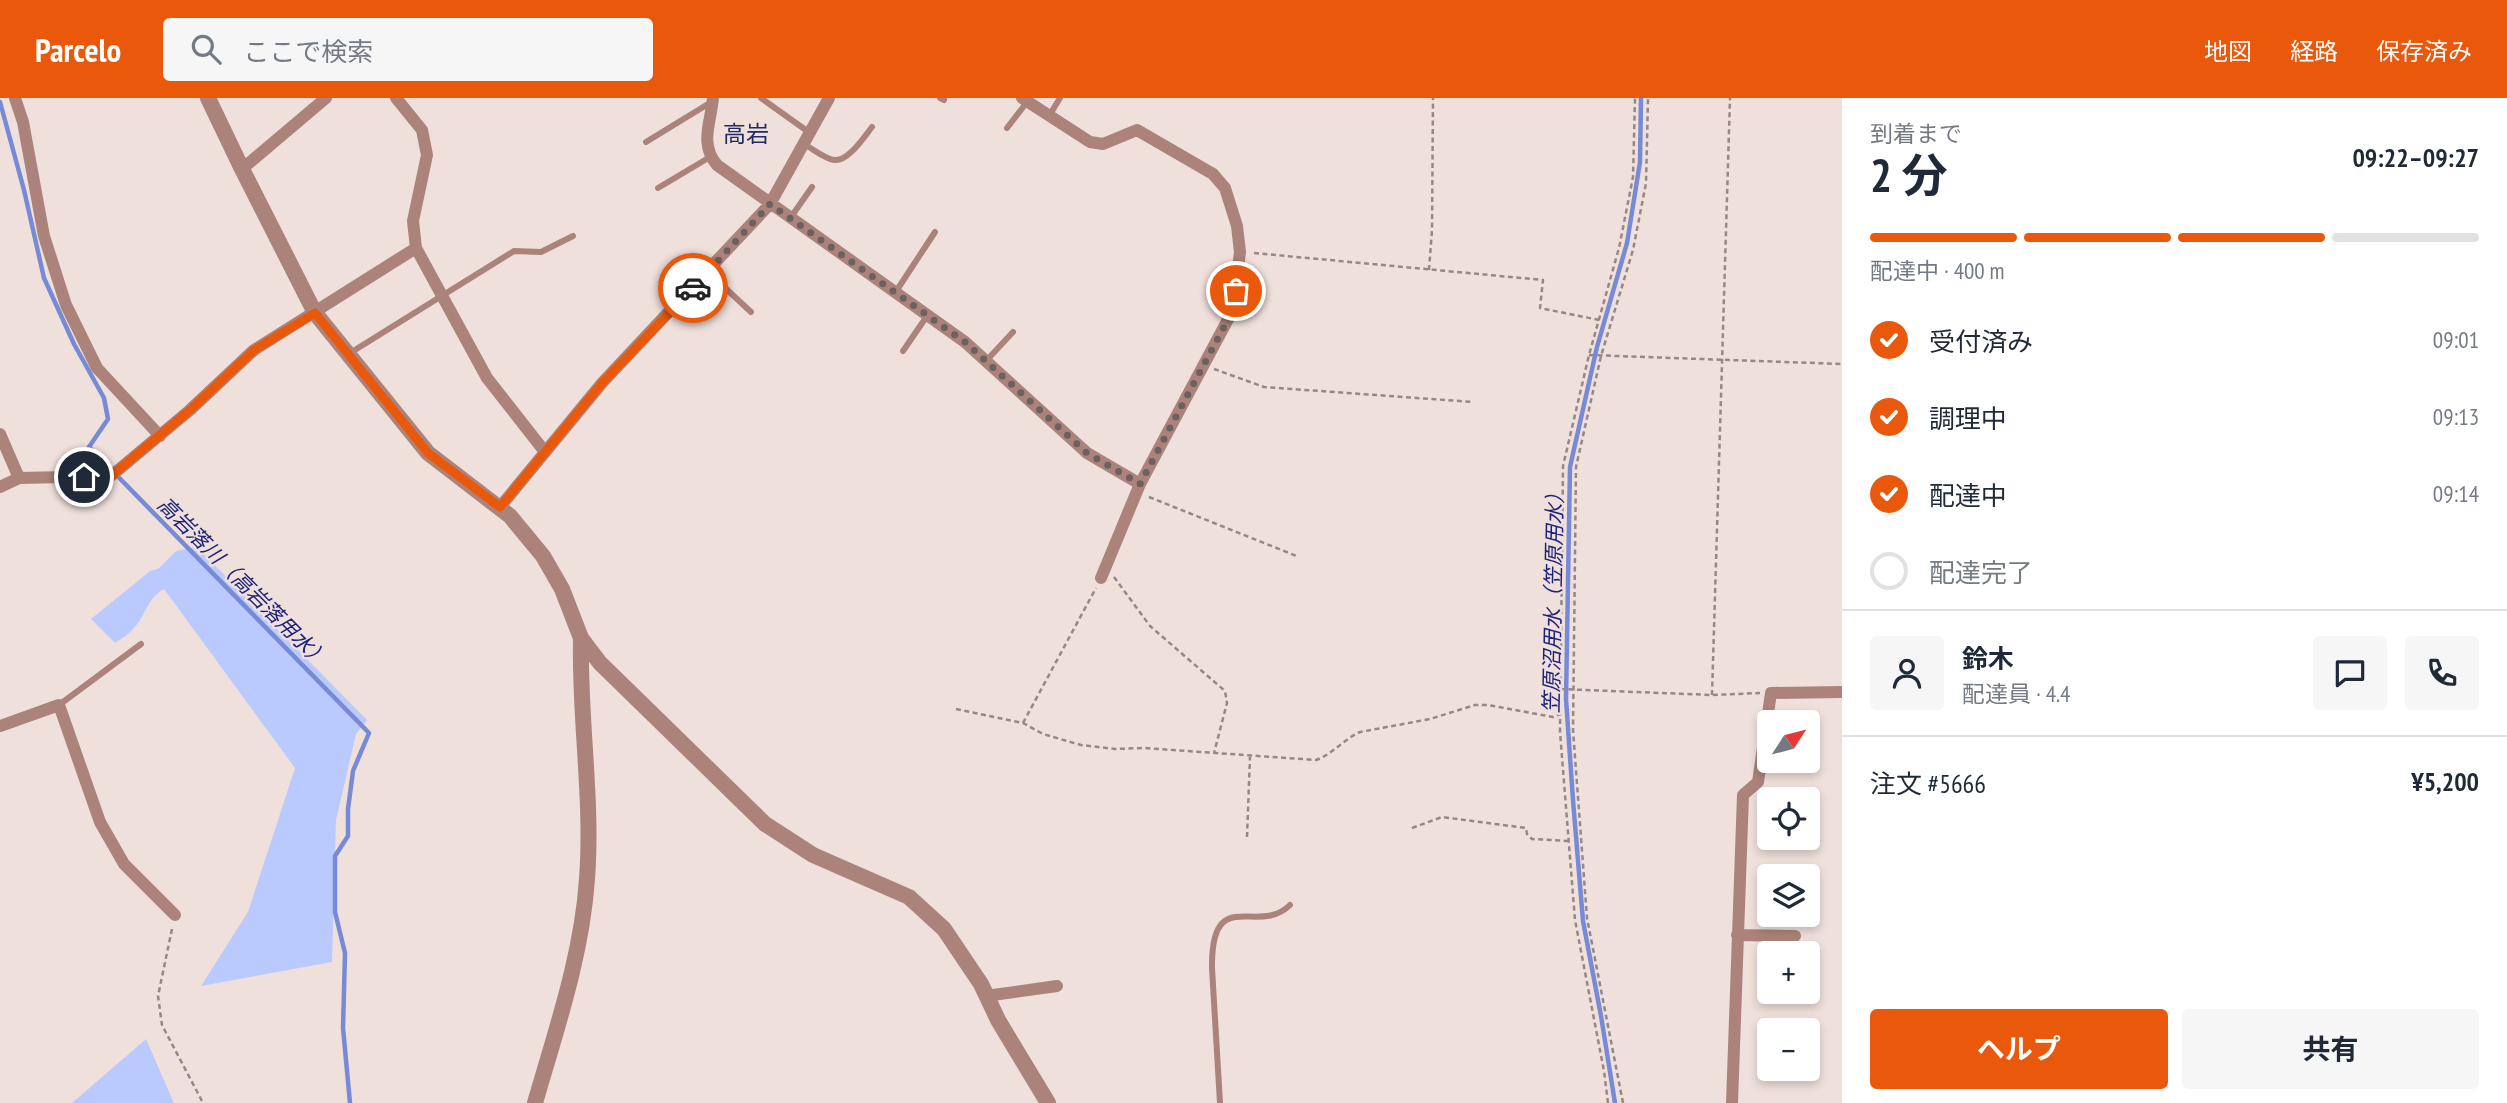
<!DOCTYPE html>
<html lang="ja">
<meta charset="utf-8">
<style>
body{margin:0;font-family:"PT Sans Narrow","Noto Sans JP",sans-serif;background:#f6f6f7;color:#1f2937;height:100vh;display:flex;flex-direction:column;font-size:26px;white-space:nowrap}
*{box-sizing:border-box;margin:0}
p{font-size:23px;color:#747a83}
.icon{flex:none;width:38px;height:38px;fill:none;stroke:currentColor;stroke-width:2;stroke-linecap:round;stroke-linejoin:round}
.map{position:relative;flex:1;overflow:hidden}
.sheet{display:flex;flex-direction:column;background:#fff;width:665px}
.sheet>*{flex:none}
.needle{width:46px;rotate:54deg}
.tools{position:absolute;left:1757px;top:612px;display:grid;gap:14px}
.tools a{display:grid;place-items:center;width:63px;height:63px;border-radius:7px;background:#fff;box-shadow:0 4px 10px #0003;font-size:35px}
.pin{position:absolute;display:grid;place-items:center;width:60px;height:60px;color:#fff;margin:-30px;border:4px solid #fff;border-radius:50%;box-shadow:0 2px 7px #0007}
.courier{position:absolute;display:grid;place-items:center;width:70px;height:70px;margin:-35px;border:5px solid #ea580c;border-radius:50%;background:#fff;color:#222;box-shadow:0 2px 9px #0007}
.overview em{font-style:normal;font-weight:700}
.overview div{display:flex;flex-direction:column-reverse}
.overview{display:flex;align-items:center;justify-content:space-between;height:119px;padding:0 28px}
h1{font-size:46px;font-weight:700;line-height:52px}
.bar{display:grid;grid-template-columns:repeat(4,1fr);gap:10px 7px;align-content:center;height:84px;padding:0 28px}
.bar i{height:9px;border-radius:5px;background:#e0e1e3}
.bar .current{background:#ea580c}
.bar p{grid-column:span 4}
.line{display:flex;align-items:center;gap:18px;padding:0 28px;border-top:2px solid #e0e1e3}
.line div{flex:1}
.round{display:grid;place-items:center;flex:none;width:74px;height:74px;border-radius:7px;background:#f6f6f7}
ol{padding:0 28px;list-style:none}
li{display:flex;align-items:center;gap:21px;height:77px}
li p{margin-inline-start:auto}
li .icon{padding:7px;border-radius:50%;background:#ea580c;color:#fff;stroke-width:4}
li:last-child{color:#747a83}
li i{width:38px;height:38px;border:4px solid #e0e1e3;border-radius:50%}
.cta{display:flex;gap:14px;margin-top:auto;padding:14px 28px}
.cta a{flex:1;height:80px;border-radius:7px;background:#ea580c;color:#fff;font-size:28px;font-weight:700;line-height:80px;text-align:center}
.cta a+a{background:#f6f6f7;color:#1f2937}
header{display:flex;align-items:center;gap:42px;box-sizing:border-box;height:98px;padding:0 35px;background:#ea580c;color:#fff}
header strong{font-size:33px}
nav{display:flex;gap:38px;margin-inline-start:auto;font-size:24px}
.search{width:490px;height:63px;background:#f6f6f7;display:flex;align-items:center;gap:18px;box-sizing:border-box;padding:0 24px;border-radius:7px;color:#747a83;font-size:26px}
main{display:flex;flex:1;min-height:0}
.map>svg:first-child{display:block}
</style>
<header>
<strong>Parcelo</strong>
<div class="search"><svg class="icon" aria-label="search" viewBox="0 0 24 24"><circle cx="10" cy="10" r="6"/><path d="M15 15l6 6"/></svg>ここで検索</div>
<nav><a>地図</a><a>経路</a><a>保存済み</a></nav>
</header>
<main>
<div class="map">
<svg width="1842" height="1005" viewBox="0 0 1842 1005">
<rect width="100%" height="100%" fill="#f0e0dc"/>
<path fill="#bacafe" d="M 197,449 L 367,622 L 356,636 L 336,722 L 332,864 L 201,888 L 248,814 L 295,670 L 164,491 C 147,500 146,518 133,531 C 128,537 121,541 115,545 L 91,521 L 150,473 L 158,471 L 176,453 Z
M 146,941 L 174,1005 L 72,1005 Z"/>
<g fill="none" stroke-linecap="round" stroke-linejoin="round">
<path stroke="#768ad6" stroke-width="4.5" d="M 0,4 L 24,92 L 44,180 L 74,246 L 104,300 L 108,321 L 89,349 L 369,635 L 353,673 L 348,711 L 348,738 L 335,758 L 335,814 L 345,855 L 343,930 L 350,1005
M 1615,1005 L 1601,918 L 1583,823 L 1573,702 L 1566,601 L 1570,369 L 1597,249 L 1627,145 L 1640,64 L 1641,0"/>
<path stroke="#948886" stroke-width="2.5" stroke-dasharray="5 3.5" stroke-linecap="butt" d="M 1254,155 L 1543,182 L 1540,210 L 1599,222
M 1429,172 L 1432,132 L 1433,0
M 1589,257 L 1842,266
M 1214,271 L 1264,289 L 1473,304
M 1149,399 L 1299,459
M 1114,479 L 1150,528 L 1225,593 L 1227,605 L 1214,655
M 1560,591 L 1712,597 L 1760,595
M 1712,597 L 1730,0
M 956,611 L 1023,625 L 1043,636 L 1081,647 L 1115,651 L 1144,650 L 1316,662 C 1333,656 1344,641 1360,634 L 1430,621 L 1475,607 L 1488,607 L 1553,619 L 1560,616
M 1023,625 L 1096,490
M 1412,730 L 1442,719 L 1526,730 L 1527,736 L 1532,741 L 1568,743
M 1247,739 L 1250,659
M 172,831 L 158,898 L 162,927 L 203,1005
M 1608,1005 L 1604,973 L 1575,822 L 1560,634 L 1563,368 L 1589,257 L 1619,150 L 1633,79 L 1635,0
M 1623,1005 L 1587,820 L 1573,632 L 1576,369 L 1601,258 L 1633,152 L 1646,85 L 1648,0"/>
<path stroke="#ab837a" stroke-width="6" d="M 761,0 L 810,35
M 940,0 L 944,2
M 1049,18 L 1060,0
M 1007,30 L 1027,4
M 646,44 L 713,3
M 804,46 C 813,51 825,61 834,62 C 848,64 864,39 872,29
M 658,90 L 710,59
M 791,119 L 812,89
M 708,174 L 751,214
M 895,195 L 935,134
M 903,253 L 927,218
M 350,255 L 514,153 L 541,154 L 573,138
M 986,263 L 1013,234
M 59,607 L 141,546
M 1220,1005 L 1212,870 C 1211,785 1258,839 1290,807"/>
<path stroke="#ab837a" stroke-width="12" d="M 15,0 L 23,24 L 44,138 L 66,207 L 97,270 L 160,338
M 396,0 L 422,32 L 427,57 L 413,123 L 416,150 L 487,280 L 545,354
M 713,0 C 711,24 699,46 717,67 L 965,244 L 1087,355 L 1140,386
M 1022,0 L 1090,44 L 1103,46 L 1137,32 L 1213,76 L 1225,90 L 1237,128 L 1240,154 L 1233,212 L 1140,386 L 1101,480
M 242,71 L 326,0
M 0,336 L 19,380
M 0,389 L 19,380 L 111,378 L 190,312 L 254,252 L 416,150
M 500,409 L 602,285 L 770,106 L 829,0
M 0,628 L 59,607 L 100,724 L 124,766 L 175,817
M 1737,837 L 1795,838
M 986,898 L 1057,888
M 1732,1005 L 1743,697 L 1758,684 L 1771,595 L 1842,594"/>
<path stroke="#ab837a" stroke-width="16" d="M 208,0 L 242,71 L 315,215 L 428,355 L 510,418 L 543,458 L 562,491 L 581,540 L 600,565 L 765,726 L 813,757 L 909,799 L 944,831 L 981,886 L 998,922 L 1048,1005
M 535,1005 C 556,932 582,857 587,781 C 593,700 579,620 581,540"/>
</g>
<g fill="none" stroke-linecap="round" stroke-linejoin="round">
<path stroke="#6b615f" stroke-width="7" stroke-dasharray="0 12.6" d="M 693,190 L 770,106 L 965,244 L 1087,355 L 1140,386 L 1233,212 L 1236,193"/>
<path stroke="#ea580c" stroke-width="9" d="M 84,379 L 111,378 L 190,312 L 254,252 L 315,215 L 428,355 L 500,409 L 602,285 L 693,190"/>
</g>
<g text-anchor="middle" dominant-baseline="central" stroke-width="5" stroke-linejoin="round" paint-order="stroke">
<g font-size="21" font-style="italic" fill="#1c2179" stroke="#f0e0dc">
<text transform="translate(243 484) rotate(45)">高岩落川（高岩落用水）</text>
<text transform="translate(1553 500) rotate(-89)">笠原沼用水（笠原用水）</text>
</g>
<g font-size="23" fill="#212b63" stroke="#f0e0dc">
<text x="746" y="35">高岩</text>
</g>
</g>
</svg>
<div class="tools">
<a><svg class="needle" viewBox="-14 -14 28 28"><path d="M0-13l5 13h-10z" fill="#e53935"/><path d="M0 13l5-13h-10z" fill="#747a83"/></svg></a>
<a><svg class="icon" aria-label="locate" viewBox="0 0 24 24"><circle cx="12" cy="12" r="6"/><path d="M12 2v4M12 18v4M2 12h4M18 12h4"/></svg></a>
<a><svg class="icon" aria-label="layers" viewBox="0 0 24 24"><path d="M12 4l9 5-9 5-9-5zM3 14l9 5 9-5"/></svg></a>
<a>+</a>
<a>−</a>
</div>
<div class="pin" style="left:1236px;top:193px;background:#ea580c"><svg class="icon" aria-label="bag" viewBox="0 0 24 24"><path d="M5 8h14l-1 12H6zM9 8a3 3 0 0 1 6 0"/></svg></div>
<div class="pin" style="left:84px;top:379px;background:#1f2937"><svg class="icon" aria-label="home" viewBox="0 0 24 24"><path d="M3 11l9-7 9 7M6 9v11h12V9"/></svg></div>
<div class="courier" style="left:693px;top:190px"><svg class="icon" aria-label="car" viewBox="0 0 24 24"><path d="M5 17H2v-5l4-1 3-4h7l3 4 3 1v5h-3M9 17h6M6 11h13"/><circle cx="7" cy="17" r="2"/><circle cx="17" cy="17" r="2"/></svg></div>
</div>
<section class="sheet">
<div class="overview"><div><h1>2 分</h1><p>到着まで</p></div><em>09:22–09:27</em></div>
<div class="bar"><i class="current"></i><i class="current"></i><i class="current"></i><i></i><p>配達中 · 400 m</p></div>
<ol>
<li><svg class="icon" aria-label="check" viewBox="0 0 24 24"><path d="M5 12l5 5 9-10"/></svg>受付済み<p>09:01</p></li>
<li><svg class="icon" aria-label="check" viewBox="0 0 24 24"><path d="M5 12l5 5 9-10"/></svg>調理中<p>09:13</p></li>
<li><svg class="icon" aria-label="check" viewBox="0 0 24 24"><path d="M5 12l5 5 9-10"/></svg>配達中<p>09:14</p></li>
<li><i></i>配達完了</li>
</ol>
<div class="line" style="height:126px"><a class="round"><svg class="icon" aria-label="person" viewBox="0 0 24 24"><circle cx="12" cy="8" r="4"/><path d="M4 21q1-7 8-7t8 7"/></svg></a><div><b>鈴木</b><p>配達員 · 4.4</p></div><a class="round"><svg class="icon" aria-label="chat" viewBox="0 0 24 24"><path d="M4 5h16v11H9l-5 4z"/></svg></a><a class="round"><svg class="icon" aria-label="phone" viewBox="0 0 24 24"><path d="M5 4h4l2 5-3 2q2 4 5 5l2-3 5 2v4C11 20 4 13 5 4z"/></svg></a></div>
<div class="line" style="height:91px"><div>注文 #5666</div><b>¥5,200</b></div>
<div class="cta"><a>ヘルプ</a><a>共有</a></div>
</section>
</main>
